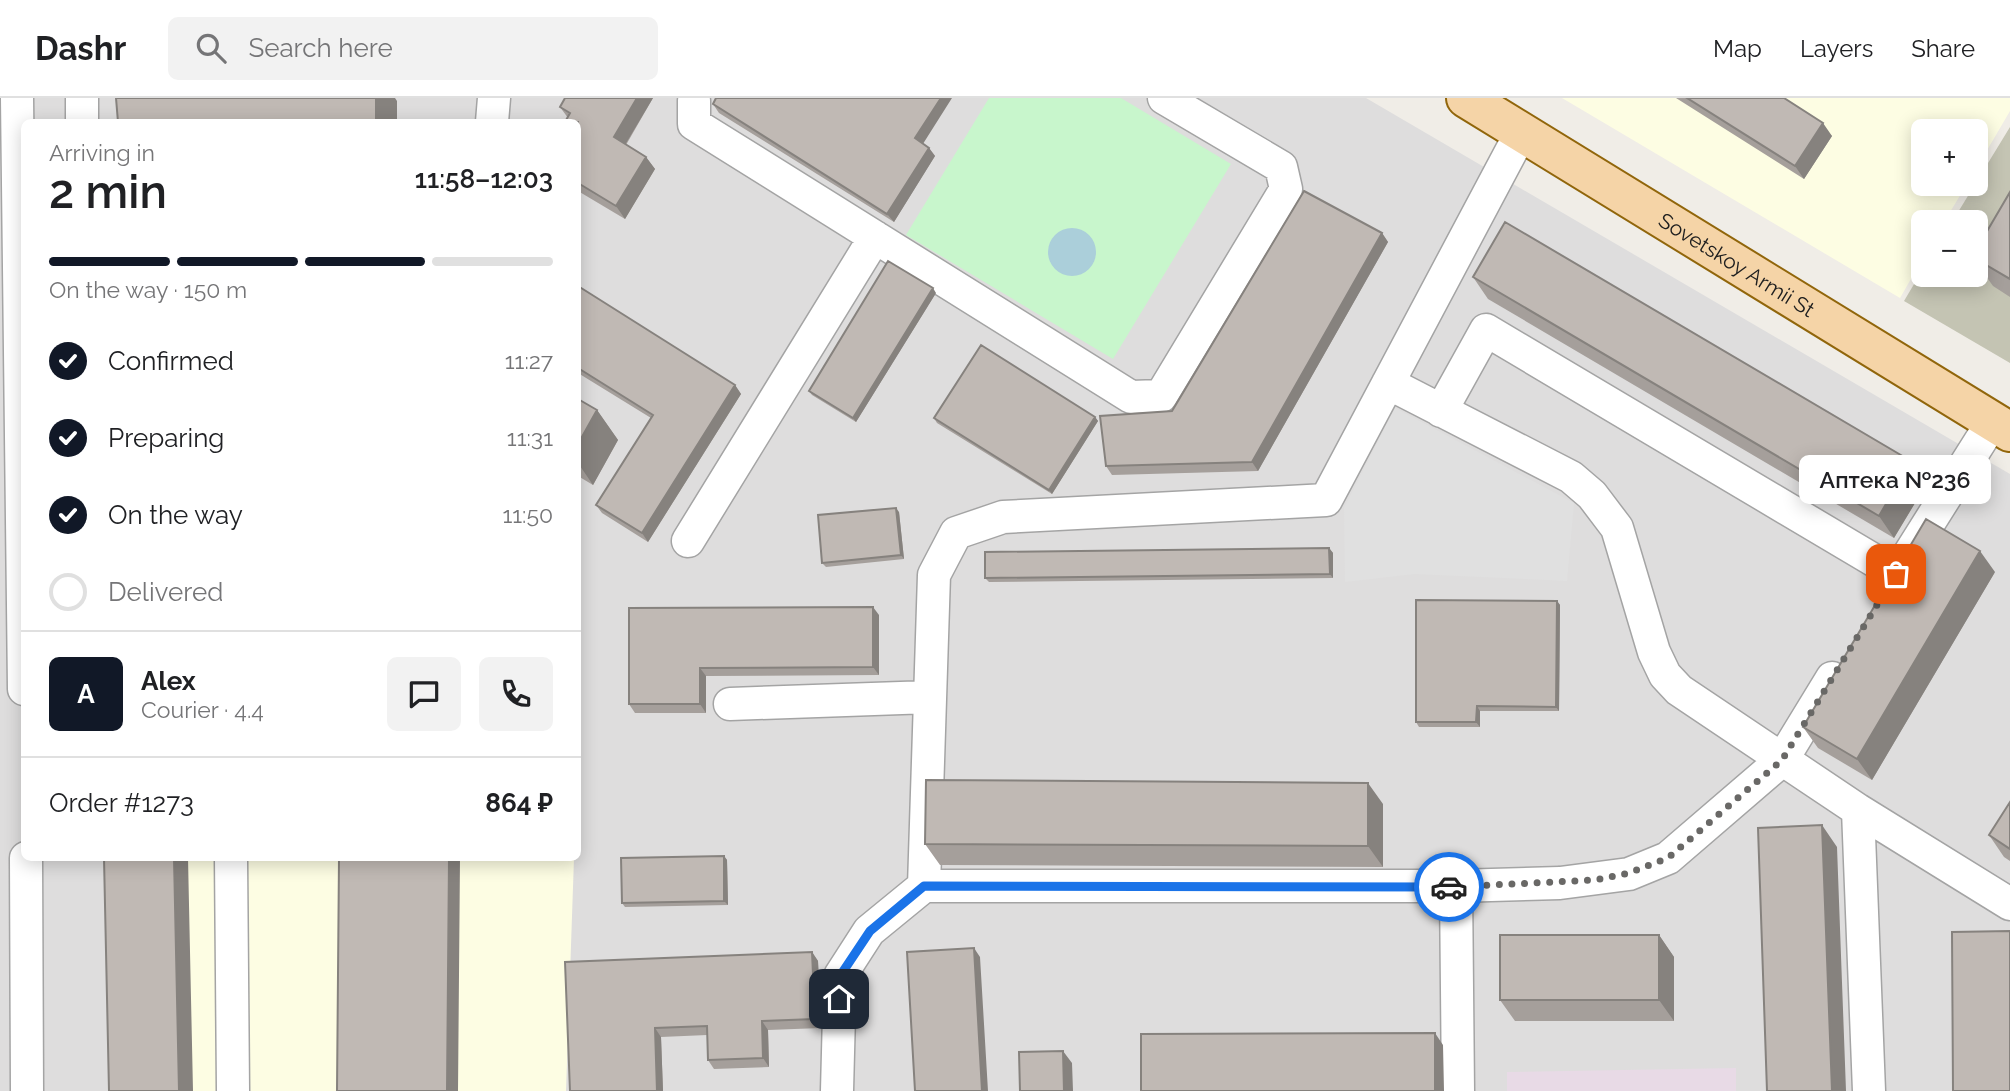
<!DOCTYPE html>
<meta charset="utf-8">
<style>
body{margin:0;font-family:Raleway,sans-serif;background:#f2f2f2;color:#202124;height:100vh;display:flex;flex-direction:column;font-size:26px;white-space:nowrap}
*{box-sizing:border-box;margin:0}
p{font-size:23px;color:#757577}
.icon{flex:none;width:38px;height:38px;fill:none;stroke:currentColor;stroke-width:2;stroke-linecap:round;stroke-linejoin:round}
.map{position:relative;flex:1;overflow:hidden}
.sheet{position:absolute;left:21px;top:21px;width:560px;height:742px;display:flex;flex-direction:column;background:#fff;border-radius:10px;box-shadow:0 4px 18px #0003}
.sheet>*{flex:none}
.controls{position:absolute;left:1911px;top:21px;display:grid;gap:14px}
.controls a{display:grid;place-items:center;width:77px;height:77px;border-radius:10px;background:#fff;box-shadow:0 4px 18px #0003;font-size:35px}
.pin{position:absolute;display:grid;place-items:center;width:60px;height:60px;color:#fff;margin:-30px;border-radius:14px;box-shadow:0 4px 10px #0006}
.courier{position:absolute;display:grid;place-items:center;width:70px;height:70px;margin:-35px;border:5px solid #1a73e8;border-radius:50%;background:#fff;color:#222;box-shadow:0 2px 9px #0007}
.bubble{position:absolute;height:49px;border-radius:10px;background:#fff;box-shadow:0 4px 18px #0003;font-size:23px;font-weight:600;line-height:49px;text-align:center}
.overview em{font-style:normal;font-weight:600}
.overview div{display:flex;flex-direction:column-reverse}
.overview{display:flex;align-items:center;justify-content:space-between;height:119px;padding:0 28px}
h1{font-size:46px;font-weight:600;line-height:52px}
.bar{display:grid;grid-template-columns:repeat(4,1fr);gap:10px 7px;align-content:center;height:84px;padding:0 28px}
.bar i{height:9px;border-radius:5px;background:#e0e0e0}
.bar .selected{background:#111827}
.bar p{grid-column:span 4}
.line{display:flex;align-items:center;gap:18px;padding:0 28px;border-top:2px solid #e0e0e0}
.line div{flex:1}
.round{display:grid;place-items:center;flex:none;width:74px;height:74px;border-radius:10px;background:#f2f2f2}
ol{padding:0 28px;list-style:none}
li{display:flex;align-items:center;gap:21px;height:77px}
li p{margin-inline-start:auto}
li .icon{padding:7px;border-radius:50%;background:#111827;color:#fff;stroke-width:4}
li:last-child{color:#757577}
li i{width:38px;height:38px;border:4px solid #e0e0e0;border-radius:50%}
header{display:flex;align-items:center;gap:42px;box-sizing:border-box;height:98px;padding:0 35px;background:#fff;border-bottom:2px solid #e0e0e0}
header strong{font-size:33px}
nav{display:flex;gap:38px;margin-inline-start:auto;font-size:24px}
.search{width:490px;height:63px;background:#f2f2f2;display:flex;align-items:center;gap:18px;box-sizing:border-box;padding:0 24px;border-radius:10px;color:#757577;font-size:26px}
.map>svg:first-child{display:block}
</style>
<header>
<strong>Dashr</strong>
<div class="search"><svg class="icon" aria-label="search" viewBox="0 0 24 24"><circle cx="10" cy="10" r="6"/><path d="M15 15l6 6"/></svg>Search here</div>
<nav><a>Map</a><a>Layers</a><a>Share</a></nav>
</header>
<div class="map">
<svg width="2010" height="993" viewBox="0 0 2010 993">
<rect width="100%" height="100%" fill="#f0ede7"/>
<path fill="#dedddd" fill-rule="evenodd" d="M 0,0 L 1366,0 L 2010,376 L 2010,993 L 0,993 ZM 24,24 L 578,24 L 578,760 L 24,760 Z"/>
<path fill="#e8dae6" d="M 1736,970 L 1736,993 L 1507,993 L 1507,974 Z"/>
<path fill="#fdfde3" d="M 1562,0 L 2010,0 L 2010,13 L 1976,71 L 1976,33 L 1923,33 L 1923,86 L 1967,86 L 1944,124 L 1923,124 L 1923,160 L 1900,200 Z
M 119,760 L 574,760 L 566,993 L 124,993 Z"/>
<path fill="#c4c4b3" d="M 2010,29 L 2010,265 L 1904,203 L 1923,171 L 1923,177 L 1976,177 L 1976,124 L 1952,124 Z"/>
<path fill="#c8f6cc" d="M 989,0 L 1121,0 L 1231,66 L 1113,261 L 906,137 Z"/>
<path fill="#e0e0e0" d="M 1395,310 L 1574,405 L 1567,483 L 1414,476 L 1345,484 L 1344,410 Z"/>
<path fill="#abcfda" d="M1048 154a24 24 0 1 1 48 0a24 24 0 1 1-48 0Z"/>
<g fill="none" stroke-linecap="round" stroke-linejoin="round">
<g stroke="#a4a4a4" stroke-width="35">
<path id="minor" d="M 17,0 L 24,591
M 694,3 L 694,26 L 1131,299 L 1161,298 L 1286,91 L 1281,69 L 1164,0
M 82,24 L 82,0
M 492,24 L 494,0
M 1388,285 L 1571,379 L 1592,397 L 1617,430 L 1654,554 L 1665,577 L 1679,592 L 1858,712 L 2010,806
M 1441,313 L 1486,232 L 1897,476
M 688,443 L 875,139
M 1908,458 L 1993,323
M 730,606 L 930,599
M 1858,712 L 1869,993
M 26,760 L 27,993
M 231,760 L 233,993
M 924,788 L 1456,788 L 1560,785 L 1629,776 L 1668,760 L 1782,662 L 1832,580
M 1456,788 L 1458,993
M 837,993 L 840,878 L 869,833 L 924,788 L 934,477 L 956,435 L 1003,419 L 1326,402 L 1522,33"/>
</g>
<g stroke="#91660b" stroke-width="42">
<g id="major">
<path id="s1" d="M 1466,0 L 2010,334"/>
</g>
</g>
<use href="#minor" stroke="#fff" stroke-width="32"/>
<use href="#major" stroke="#f5d4a7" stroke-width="38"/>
</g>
<path fill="#a59f9b" d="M 653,0 L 626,47 L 646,59 L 655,71 L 625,121 L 578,93 L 578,24 L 568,20 L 560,9 Z
M 1676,0 L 1784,0 L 1832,38 L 1804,81 Z
M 713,6 L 923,46 L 929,50 L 935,58 L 894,124 L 719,15 Z
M 2010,94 L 2010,199 L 1993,188 L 1976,164 L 1976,152 Z
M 1382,135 L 1388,144 L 1258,373 L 1112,377 L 1106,368 Z
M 1473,179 L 1927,385 L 1894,440 L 1488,201 Z
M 578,188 L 735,287 L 741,296 L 648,444 L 602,415 L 596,407 L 651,320 L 578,275 Z
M 936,195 L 856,324 L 812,297 L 809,293 Z
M 578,301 L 597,312 L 618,342 L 593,387 L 578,378 Z
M 1095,319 L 1098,323 L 1052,396 L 937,325 L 934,320 Z
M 899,414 L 904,461 L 826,469 L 822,465 Z
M 1329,450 L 1333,455 L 1333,480 L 989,484 L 985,480 Z
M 1995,474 L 1872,682 L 1818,650 L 1803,629 Z
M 1557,503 L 1560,507 L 1559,613 L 1480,613 L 1480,629 L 1419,629 L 1416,624 Z
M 629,510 L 879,517 L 879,577 L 706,578 L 706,615 L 635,615 L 629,606 Z
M 2010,704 L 2010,763 L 2004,759 L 1989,737 Z
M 1383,706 L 1383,769 L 940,767 L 925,746 Z
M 724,758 L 727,762 L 728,807 L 625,809 L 622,805 Z
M 1659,837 L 1674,859 L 1674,923 L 1515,923 L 1500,902 Z
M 812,854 L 818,863 L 821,930 L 768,932 L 769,969 L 714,971 L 708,962 L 707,937 L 661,939 L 663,993 L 570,993 L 565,864 Z"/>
<path fill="#86827e" d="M 376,0 L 395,0 L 397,3 L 397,24 L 376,24 Z
M 637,0 L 653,0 L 622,52 L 614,39 Z
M 941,0 L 952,0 L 921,49 L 915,40 Z
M 1823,25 L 1832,38 L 1804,81 L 1795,68 Z
M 929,50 L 935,58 L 894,124 L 887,116 Z
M 646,59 L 655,71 L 625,121 L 616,108 Z
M 1382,135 L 1388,144 L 1258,373 L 1252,364 Z
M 933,190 L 936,195 L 856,324 L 853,320 Z
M 735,287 L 741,296 L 648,444 L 642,435 Z
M 597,312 L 618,342 L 593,387 L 578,365 L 578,346 Z
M 1095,319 L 1098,323 L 1052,396 L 1049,392 Z
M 1911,363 L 1927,385 L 1894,440 L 1879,418 Z
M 896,410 L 899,414 L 904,461 L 901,457 Z
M 1329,450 L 1333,455 L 1333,480 L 1330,476 Z
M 1980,453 L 1995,474 L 1872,682 L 1857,661 Z
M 1557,503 L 1560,507 L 1559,613 L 1556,609 Z
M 873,509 L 879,517 L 879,577 L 873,569 Z
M 700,570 L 706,578 L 706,615 L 700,606 Z
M 1477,608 L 1480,613 L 1480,629 L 1476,624 Z
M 1368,685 L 1383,706 L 1383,769 L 1368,748 Z
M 1822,727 L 1837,749 L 1846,993 L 1832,993 Z
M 724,758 L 727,762 L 728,807 L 724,803 Z
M 174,760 L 188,760 L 193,993 L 179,993 Z
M 449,760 L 460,760 L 458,993 L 447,993 Z
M 1659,837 L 1674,859 L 1674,923 L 1659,902 Z
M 974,850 L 980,859 L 988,993 L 982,993 Z
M 812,854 L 818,863 L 821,930 L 815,921 Z
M 762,923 L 768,932 L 769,969 L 763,960 Z
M 655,930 L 661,939 L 663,993 L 657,993 Z
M 1435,935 L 1443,947 L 1444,993 L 1435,993 Z
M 1063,953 L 1072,965 L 1073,993 L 1064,993 Z"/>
<path fill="#c0b9b4" stroke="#86827e" stroke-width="2" d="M 116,0 L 376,0 L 376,24 L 118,24 Z
M 565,0 L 637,0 L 614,39 L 646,59 L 616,108 L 578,85 L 578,24 L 565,24 L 570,15 L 560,9 Z
M 716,0 L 941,0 L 915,40 L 929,50 L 887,116 L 713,6 Z
M 1687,0 L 1784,0 L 1823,25 L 1795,68 Z
M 1304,93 L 1382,135 L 1252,364 L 1106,368 L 1100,318 L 1172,313 Z
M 2010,94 L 2010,181 L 1976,161 L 1976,152 Z
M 1505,124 L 1911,363 L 1879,418 L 1473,179 Z
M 888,163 L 933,190 L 853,320 L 809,293 Z
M 578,188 L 735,287 L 642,435 L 596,407 L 653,317 L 578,270 Z
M 981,247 L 1095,319 L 1049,392 L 934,320 Z
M 578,301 L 597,312 L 578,346 Z
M 896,410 L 901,457 L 822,465 L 818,417 Z
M 1926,421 L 1980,453 L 1857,661 L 1803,629 Z
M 1329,450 L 1330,476 L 985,480 L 985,454 Z
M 1416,502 L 1557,503 L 1556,609 L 1477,608 L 1476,624 L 1416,624 Z
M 873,509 L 873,569 L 700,570 L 700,606 L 629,606 L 629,510 Z
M 926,682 L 1368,685 L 1368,748 L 925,746 Z
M 2010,704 L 2010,751 L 1989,737 Z
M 1822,727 L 1832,993 L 1767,993 L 1758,730 Z
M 724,758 L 724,803 L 622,805 L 621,760 Z
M 104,760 L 174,760 L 179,993 L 109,993 Z
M 339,760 L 449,760 L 447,993 L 337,993 Z
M 2010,833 L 2010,993 L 1953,993 L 1952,834 Z
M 1500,837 L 1659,837 L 1659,902 L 1500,902 Z
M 974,850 L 982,993 L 915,993 L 907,854 Z
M 812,854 L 815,921 L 762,923 L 763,960 L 708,962 L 707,928 L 655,930 L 657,993 L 570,993 L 565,864 Z
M 1435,935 L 1435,993 L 1141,993 L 1141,936 Z
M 1063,953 L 1064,993 L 1020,993 L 1019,954 Z"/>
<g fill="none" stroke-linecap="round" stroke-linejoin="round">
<path stroke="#696866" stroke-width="7" stroke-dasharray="0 12.6" d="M 1449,789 L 1595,782 L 1629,775 L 1668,760 L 1782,662 L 1896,476"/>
<path stroke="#1a73e8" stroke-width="9" d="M 839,901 L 840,878 L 870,833 L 924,788 L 1449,789"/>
</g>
<g text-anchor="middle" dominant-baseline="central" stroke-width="7" stroke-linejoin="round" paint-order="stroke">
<g font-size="21" fill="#202020" stroke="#fff">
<text stroke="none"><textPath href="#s1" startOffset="318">Sovetskoy Armii St</textPath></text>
</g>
</g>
</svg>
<div class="controls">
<a>+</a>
<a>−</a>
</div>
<div class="pin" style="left:1896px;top:476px;background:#ea580c"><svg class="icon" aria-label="bag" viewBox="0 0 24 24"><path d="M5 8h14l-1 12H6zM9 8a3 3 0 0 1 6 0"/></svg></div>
<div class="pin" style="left:839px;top:901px;background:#1f2937"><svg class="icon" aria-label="home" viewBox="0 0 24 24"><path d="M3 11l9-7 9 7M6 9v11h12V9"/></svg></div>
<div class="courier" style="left:1449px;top:789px"><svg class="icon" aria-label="car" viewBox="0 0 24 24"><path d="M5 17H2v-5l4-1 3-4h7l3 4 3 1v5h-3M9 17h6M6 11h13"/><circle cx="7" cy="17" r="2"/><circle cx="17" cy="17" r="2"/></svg></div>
<div class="bubble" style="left:1799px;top:357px;width:192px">Аптека №236</div>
<section class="sheet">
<div class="overview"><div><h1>2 min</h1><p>Arriving in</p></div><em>11:58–12:03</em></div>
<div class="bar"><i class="selected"></i><i class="selected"></i><i class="selected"></i><i></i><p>On the way · 150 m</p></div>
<ol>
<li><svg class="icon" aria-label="check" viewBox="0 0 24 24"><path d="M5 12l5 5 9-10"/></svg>Confirmed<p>11:27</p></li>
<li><svg class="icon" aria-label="check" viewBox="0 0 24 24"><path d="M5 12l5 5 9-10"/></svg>Preparing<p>11:31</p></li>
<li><svg class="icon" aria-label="check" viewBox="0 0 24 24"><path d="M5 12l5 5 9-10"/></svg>On the way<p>11:50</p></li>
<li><i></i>Delivered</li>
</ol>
<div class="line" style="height:126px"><b class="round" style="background:#111827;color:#fff">A</b><div><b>Alex</b><p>Courier · 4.4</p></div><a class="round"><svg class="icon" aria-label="chat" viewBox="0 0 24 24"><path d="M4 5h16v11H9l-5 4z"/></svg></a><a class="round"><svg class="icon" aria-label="phone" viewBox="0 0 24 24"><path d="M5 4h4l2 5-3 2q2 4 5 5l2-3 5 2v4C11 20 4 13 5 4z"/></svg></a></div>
<div class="line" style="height:91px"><div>Order #1273</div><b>864 ₽</b></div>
</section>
</div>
